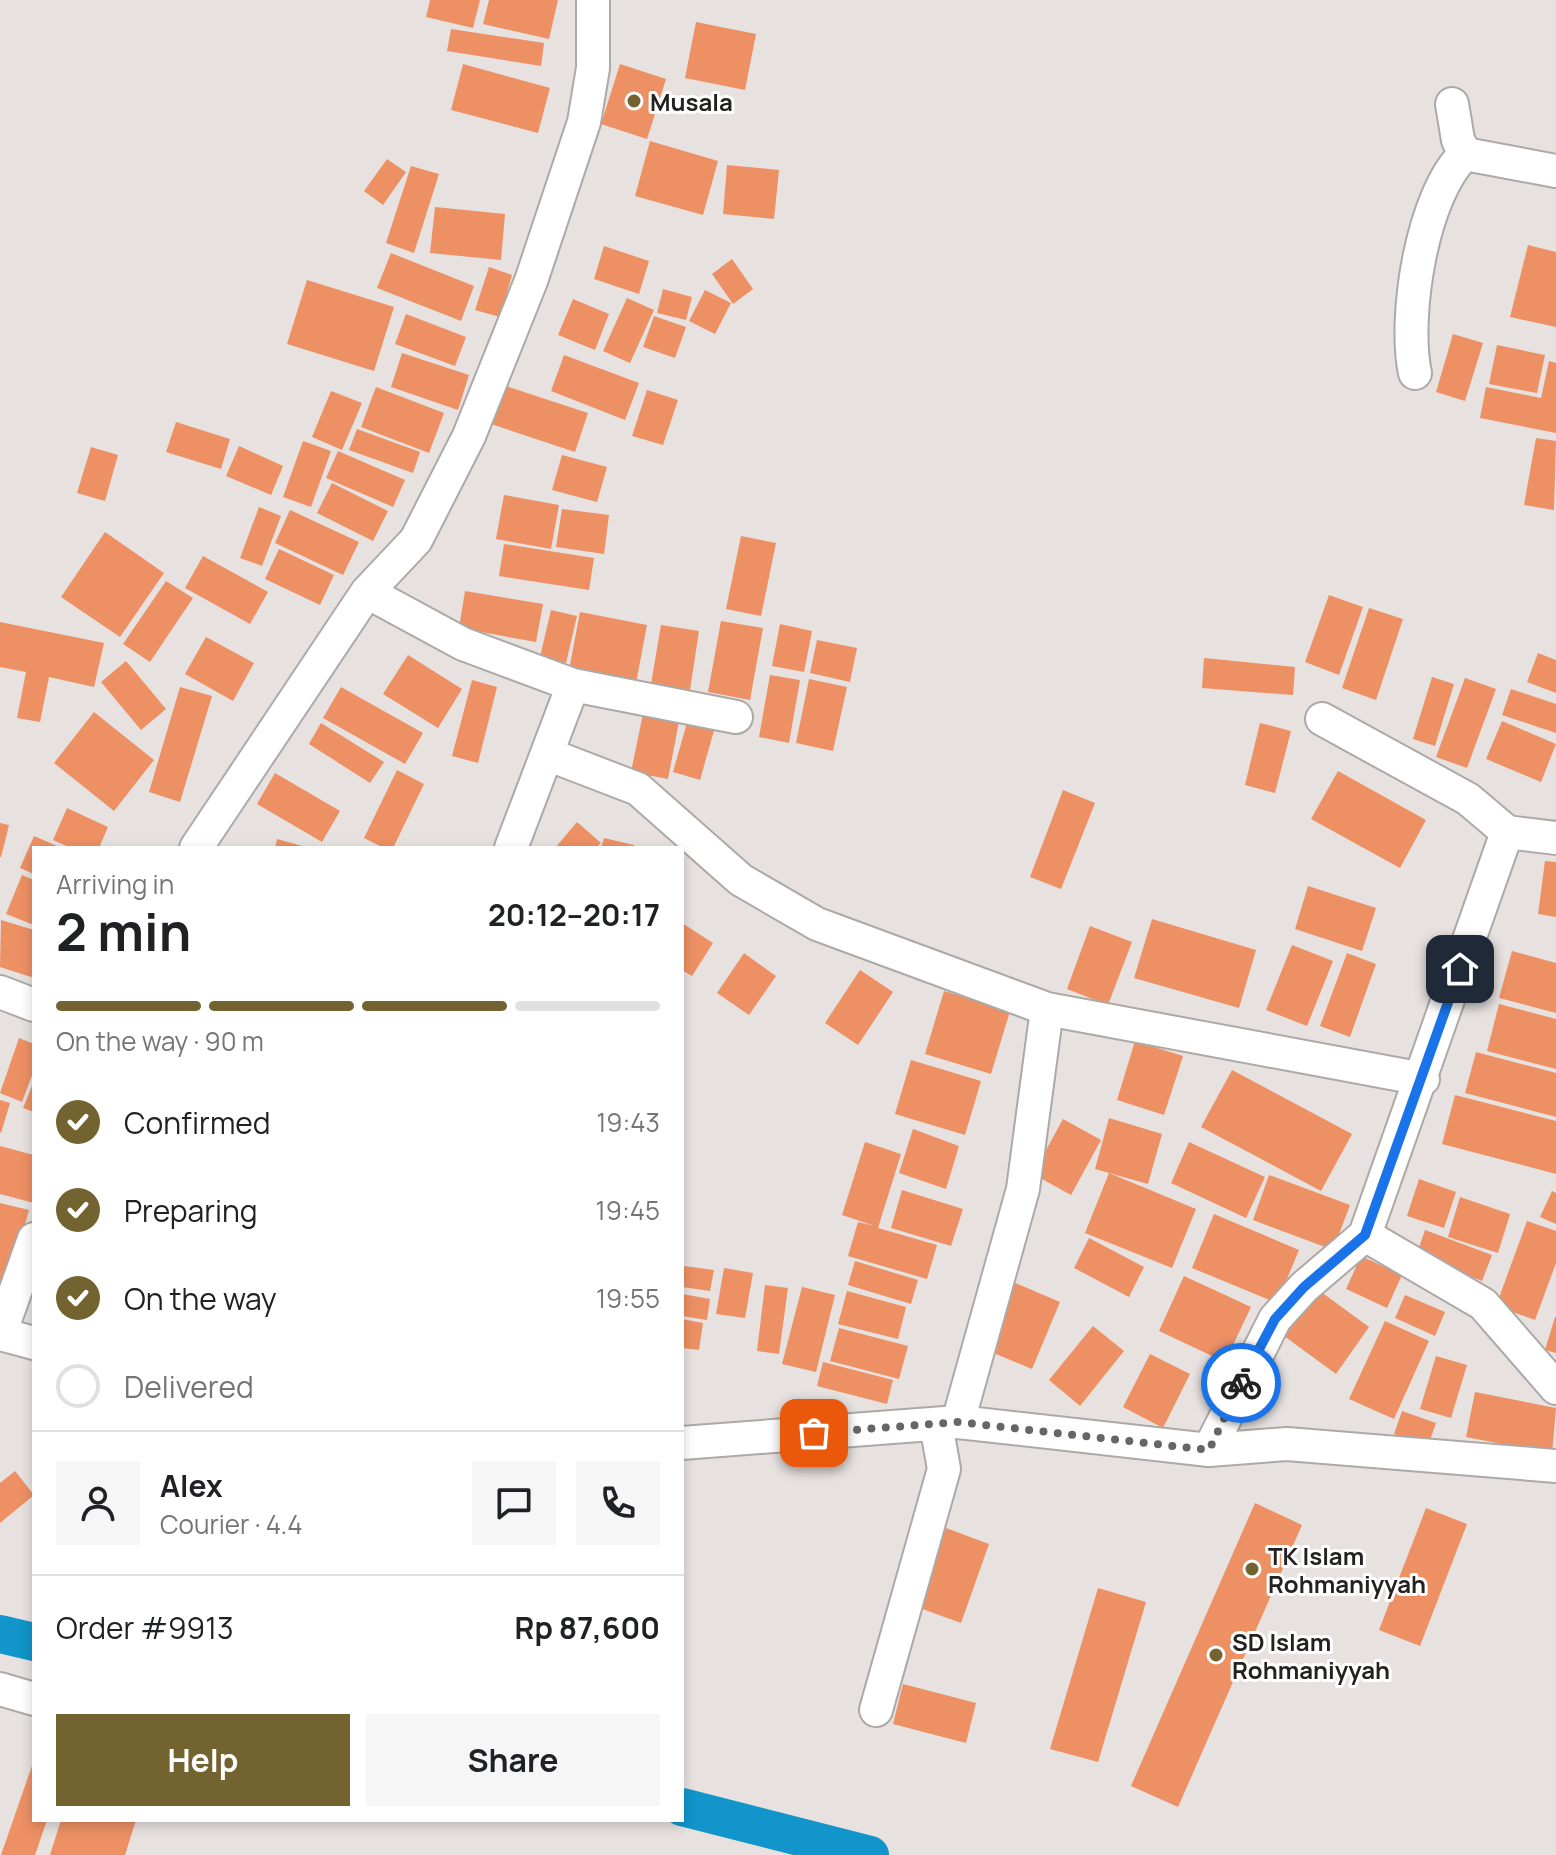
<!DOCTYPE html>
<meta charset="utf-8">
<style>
body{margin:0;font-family:Manrope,sans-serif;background:#f6f6f6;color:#202124;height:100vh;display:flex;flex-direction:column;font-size:30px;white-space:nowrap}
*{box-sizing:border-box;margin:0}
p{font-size:26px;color:#757577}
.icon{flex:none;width:44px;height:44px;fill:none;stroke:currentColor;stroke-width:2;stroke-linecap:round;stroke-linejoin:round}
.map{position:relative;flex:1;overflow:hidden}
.details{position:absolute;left:32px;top:846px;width:652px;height:976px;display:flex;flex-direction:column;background:#fff;border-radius:0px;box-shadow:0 4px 12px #0003}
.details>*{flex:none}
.pin{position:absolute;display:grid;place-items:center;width:68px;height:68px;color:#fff;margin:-34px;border-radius:16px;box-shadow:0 4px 12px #0006}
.courier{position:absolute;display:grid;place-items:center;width:80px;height:80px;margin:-40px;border:6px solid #1a73e8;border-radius:50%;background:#fff;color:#222;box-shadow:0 2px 10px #0007}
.overview em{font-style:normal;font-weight:700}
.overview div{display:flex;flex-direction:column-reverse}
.overview{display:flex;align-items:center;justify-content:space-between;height:136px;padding:0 24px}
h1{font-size:52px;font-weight:700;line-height:60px}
.bar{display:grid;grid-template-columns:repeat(4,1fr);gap:12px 8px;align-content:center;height:96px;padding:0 24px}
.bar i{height:10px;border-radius:6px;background:#e0e0e0}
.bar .current{background:#736331}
.bar p{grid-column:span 4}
.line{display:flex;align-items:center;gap:20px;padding:0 24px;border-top:2px solid #e0e0e0}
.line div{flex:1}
.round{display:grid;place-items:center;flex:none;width:84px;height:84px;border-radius:0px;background:#f6f6f6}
ol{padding:0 24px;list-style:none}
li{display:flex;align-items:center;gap:24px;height:88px}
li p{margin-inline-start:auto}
li .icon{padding:8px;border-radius:50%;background:#736331;color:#fff;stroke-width:4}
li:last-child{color:#757577}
li i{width:44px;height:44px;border:4px solid #e0e0e0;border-radius:50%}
.cta{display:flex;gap:16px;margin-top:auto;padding:16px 24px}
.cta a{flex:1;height:92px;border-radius:0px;background:#736331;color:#fff;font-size:32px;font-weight:700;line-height:92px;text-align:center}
.cta a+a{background:#f6f6f6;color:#202124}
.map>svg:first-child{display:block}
</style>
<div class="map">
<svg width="1556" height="1855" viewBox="0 0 1556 1855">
<rect width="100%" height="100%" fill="#e7e2e0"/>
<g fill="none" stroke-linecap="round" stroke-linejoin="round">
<path stroke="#1195ca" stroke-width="38" d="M 0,1634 L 34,1642
M 682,1807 L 870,1855"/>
</g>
<path fill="#ed9064" d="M 430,0 L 480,0 L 473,28 L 426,17 Z
M 489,0 L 558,0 L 549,39 L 483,24 Z
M 696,22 L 756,34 L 745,90 L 685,78 Z
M 451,29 L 544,43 L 541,66 L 447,51 Z
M 463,64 L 550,88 L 538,133 L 451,110 Z
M 620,64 L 666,79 L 647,139 L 601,124 Z
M 650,141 L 718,161 L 703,215 L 635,196 Z
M 387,159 L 406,172 L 383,205 L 364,191 Z
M 727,165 L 779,170 L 774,219 L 723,214 Z
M 411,166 L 439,174 L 414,253 L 386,243 Z
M 435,207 L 505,214 L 501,260 L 430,253 Z
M 1528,245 L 1556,252 L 1556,327 L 1510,317 Z
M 604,246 L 649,261 L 639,294 L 594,279 Z
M 391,253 L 474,286 L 461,321 L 377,288 Z
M 732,259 L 753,289 L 733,304 L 712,274 Z
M 489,267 L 512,275 L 500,317 L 475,310 Z
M 307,280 L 394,307 L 374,371 L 287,344 Z
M 663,289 L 692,297 L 686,320 L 657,313 Z
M 705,290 L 731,303 L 715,334 L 689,321 Z
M 627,298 L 654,310 L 630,363 L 603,351 Z
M 573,299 L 609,314 L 595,350 L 558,335 Z
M 406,314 L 466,337 L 455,366 L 395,344 Z
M 654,316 L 686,327 L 675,358 L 643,347 Z
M 1453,334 L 1483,343 L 1465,401 L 1436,392 Z
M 1497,345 L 1545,355 L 1537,393 L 1489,384 Z
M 402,353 L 469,375 L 458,410 L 391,387 Z
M 564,355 L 639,383 L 625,420 L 551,391 Z
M 1549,361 L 1556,363 L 1556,433 L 1480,418 L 1486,387 L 1541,398 Z
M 503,385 L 588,413 L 575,452 L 491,424 Z
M 376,387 L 444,413 L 429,453 L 361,427 Z
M 647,390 L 678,400 L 663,445 L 632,436 Z
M 331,391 L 362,403 L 342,450 L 312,437 Z
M 176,422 L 230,439 L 221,469 L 166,452 Z
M 357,429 L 420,452 L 413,473 L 349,450 Z
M 1536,438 L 1556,441 L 1554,510 L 1524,505 Z
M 303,441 L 331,451 L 311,507 L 283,497 Z
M 239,446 L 283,466 L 271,495 L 226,476 Z
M 91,447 L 118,455 L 105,501 L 77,493 Z
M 338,451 L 405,480 L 393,507 L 326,478 Z
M 562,455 L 607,467 L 597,502 L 552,490 Z
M 332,483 L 388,511 L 373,541 L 317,513 Z
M 504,495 L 559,505 L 551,549 L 496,539 Z
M 259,507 L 281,516 L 262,566 L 240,558 Z
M 562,509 L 609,515 L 604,554 L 556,547 Z
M 290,510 L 359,542 L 343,575 L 275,543 Z
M 105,532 L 164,573 L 120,637 L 61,597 Z
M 741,536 L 776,543 L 761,616 L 726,609 Z
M 504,544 L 594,558 L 589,590 L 499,576 Z
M 279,549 L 334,575 L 320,605 L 265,579 Z
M 203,556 L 268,592 L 250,624 L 185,588 Z
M 166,581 L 193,598 L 150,662 L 123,644 Z
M 465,591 L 543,604 L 536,642 L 459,628 Z
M 1329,595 L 1363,607 L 1339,675 L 1305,662 Z
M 1369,608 L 1403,619 L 1376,700 L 1342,688 Z
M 551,610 L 577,616 L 566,663 L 540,657 Z
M 580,612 L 647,625 L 636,683 L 569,670 Z
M 721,621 L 763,628 L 750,700 L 708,692 Z
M 0,622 L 104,643 L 94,687 L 49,677 L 40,722 L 17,718 L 26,672 L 0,667 Z
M 780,624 L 812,631 L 804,672 L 772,666 Z
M 661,625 L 699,631 L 690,690 L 651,684 Z
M 206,637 L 254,663 L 233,701 L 185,674 Z
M 817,640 L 857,648 L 850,682 L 810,673 Z
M 1538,653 L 1556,660 L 1556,693 L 1527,682 Z
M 408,655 L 462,689 L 438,728 L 383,694 Z
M 1204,658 L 1295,667 L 1293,695 L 1202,688 Z
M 126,661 L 166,709 L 141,730 L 101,682 Z
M 770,675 L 800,680 L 789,743 L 759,737 Z
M 1432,677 L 1454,684 L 1435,746 L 1413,739 Z
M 1465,678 L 1496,689 L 1467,768 L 1436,757 Z
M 809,679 L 847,687 L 833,751 L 796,743 Z
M 472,680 L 497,687 L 478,763 L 452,756 Z
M 180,687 L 212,696 L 180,802 L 149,792 Z
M 341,687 L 423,733 L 405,764 L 323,718 Z
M 1511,689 L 1556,704 L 1556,733 L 1502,715 Z
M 645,704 L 681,711 L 668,779 L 631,772 Z
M 94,712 L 154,760 L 114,811 L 54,763 Z
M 688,719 L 715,727 L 700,780 L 673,772 Z
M 1502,721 L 1556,744 L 1541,782 L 1486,759 Z
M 321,723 L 384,762 L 370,783 L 309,744 Z
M 1260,723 L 1291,731 L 1275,793 L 1245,785 Z
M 397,770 L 424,784 L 393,848 L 384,848 L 364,838 Z
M 1338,771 L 1426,820 L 1400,868 L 1311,819 Z
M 275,773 L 340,811 L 322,842 L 257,804 Z
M 1063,790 L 1095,803 L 1061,889 L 1030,877 Z
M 67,808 L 108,827 L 99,848 L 71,848 L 53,840 Z
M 577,822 L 601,843 L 596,848 L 555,848 Z
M 0,823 L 9,825 L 1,857 L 0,857 Z
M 34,836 L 62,848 L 34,848 L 34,874 L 20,868 Z
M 604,838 L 634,845 L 634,848 L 601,848 Z
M 277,839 L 306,847 L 306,848 L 275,848 Z
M 1545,861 L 1556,862 L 1556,917 L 1538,914 Z
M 22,875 L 34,880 L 34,925 L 6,914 Z
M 1308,886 L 1376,908 L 1362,951 L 1295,929 Z
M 1152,919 L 1256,950 L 1239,1008 L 1134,978 Z
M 1,920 L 34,930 L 34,978 L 0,967 Z
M 682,923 L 713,943 L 692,976 L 682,970 Z
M 1090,926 L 1132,942 L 1108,1005 L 1067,989 Z
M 1292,945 L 1333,961 L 1307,1026 L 1266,1010 Z
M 1512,951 L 1556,963 L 1556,1013 L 1499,998 Z
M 744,953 L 776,976 L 749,1015 L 717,993 Z
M 1347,953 L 1376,964 L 1350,1037 L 1320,1026 Z
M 860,970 L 893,992 L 858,1045 L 825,1023 Z
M 944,991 L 1010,1011 L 991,1074 L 925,1054 Z
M 1499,1004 L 1556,1019 L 1556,1069 L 1487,1051 Z
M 19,1038 L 34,1044 L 34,1070 L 22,1102 L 0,1093 Z
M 1135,1041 L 1183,1056 L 1164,1115 L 1117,1100 Z
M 1476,1052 L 1556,1073 L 1556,1117 L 1465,1093 Z
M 911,1060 L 981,1081 L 965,1135 L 895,1114 Z
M 1232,1070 L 1352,1134 L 1321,1191 L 1201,1127 Z
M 34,1081 L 34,1112 L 23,1108 Z
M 1455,1095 L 1556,1121 L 1556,1174 L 1442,1144 Z
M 0,1100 L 10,1103 L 1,1133 L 0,1132 Z
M 1109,1118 L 1162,1134 L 1148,1184 L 1095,1169 Z
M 1063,1119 L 1101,1140 L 1071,1195 L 1033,1174 Z
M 913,1129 L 959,1146 L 946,1189 L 899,1173 Z
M 865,1142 L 901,1154 L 878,1228 L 937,1245 L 927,1279 L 848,1256 L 858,1222 L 875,1226 L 842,1215 Z
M 1189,1142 L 1265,1177 L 1246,1218 L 1171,1183 Z
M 0,1146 L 34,1155 L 34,1203 L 0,1194 Z
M 1109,1173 L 1196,1209 L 1172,1268 L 1085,1233 Z
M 1269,1175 L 1350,1205 L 1333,1250 L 1253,1220 Z
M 1419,1179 L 1456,1192 L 1444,1228 L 1407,1216 Z
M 902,1190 L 963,1209 L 951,1246 L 891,1228 Z
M 1552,1191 L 1556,1193 L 1556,1224 L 1540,1217 Z
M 1460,1197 L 1510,1214 L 1498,1253 L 1448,1237 Z
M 0,1203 L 29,1210 L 4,1302 L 0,1301 Z
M 1214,1214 L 1299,1250 L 1277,1303 L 1192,1268 Z
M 1527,1221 L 1556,1231 L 1556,1263 L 1535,1320 L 1496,1306 Z
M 1425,1230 L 1492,1255 L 1482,1281 L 1416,1256 Z
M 1089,1238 L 1144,1267 L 1129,1297 L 1074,1268 Z
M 1361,1256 L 1402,1275 L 1387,1308 L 1346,1289 Z
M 855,1261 L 918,1280 L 911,1304 L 848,1285 Z
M 684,1266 L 714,1270 L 710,1291 L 682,1287 Z
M 724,1268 L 753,1273 L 745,1318 L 716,1314 Z
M 1184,1276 L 1251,1307 L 1225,1362 L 1159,1331 Z
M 1013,1282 L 1060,1302 L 1032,1369 L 984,1349 Z
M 765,1285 L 788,1288 L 779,1354 L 757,1351 Z
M 1313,1286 L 1369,1327 L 1336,1374 L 1280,1333 Z
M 802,1287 L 835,1295 L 816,1372 L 782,1364 Z
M 847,1291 L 906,1307 L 898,1339 L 838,1324 Z
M 682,1294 L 710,1299 L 707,1320 L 682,1316 Z
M 1405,1295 L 1445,1312 L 1435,1336 L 1395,1318 Z
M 1555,1317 L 1556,1317 L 1556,1353 L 1545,1350 Z
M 682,1319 L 703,1323 L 699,1350 L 682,1348 Z
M 1385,1321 L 1429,1341 L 1394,1419 L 1349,1399 Z
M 1093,1326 L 1124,1351 L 1080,1406 L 1049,1380 Z
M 839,1328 L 908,1346 L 899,1379 L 830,1361 Z
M 1150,1354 L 1190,1374 L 1163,1428 L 1123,1407 Z
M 1436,1356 L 1467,1365 L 1451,1418 L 1420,1409 Z
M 823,1362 L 893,1380 L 887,1404 L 817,1386 Z
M 1475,1392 L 1556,1408 L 1552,1454 L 1466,1437 Z
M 1402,1411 L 1436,1423 L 1428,1446 L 1394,1434 Z
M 15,1471 L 34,1495 L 0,1523 L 0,1483 Z
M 1255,1503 L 1302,1525 L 1178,1807 L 1131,1786 Z
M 1426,1508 L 1467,1524 L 1420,1646 L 1379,1630 Z
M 946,1528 L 989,1544 L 961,1623 L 917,1607 Z
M 1098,1588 L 1146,1602 L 1098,1762 L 1050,1749 Z
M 903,1684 L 976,1703 L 966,1743 L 893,1724 Z
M 34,1760 L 34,1820 L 47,1820 L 35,1855 L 1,1855 Z
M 61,1820 L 136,1820 L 125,1855 L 50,1855 Z"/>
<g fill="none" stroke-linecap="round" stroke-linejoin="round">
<g stroke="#ada9a7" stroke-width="36">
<path id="street" d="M 1452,104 L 1458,140 L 1465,154 L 1556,171
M 1415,373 C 1403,317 1422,194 1465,154
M 367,592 L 463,644 L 573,685 L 736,717
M 1322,719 L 1468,799 L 1507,832 L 1556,838
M 547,754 L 638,789 L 741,880 L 817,924 L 1047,1009 L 1423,1079
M 1507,832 L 1365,1235 L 1483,1304 L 1556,1388
M 196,848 L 367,592 L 416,540 L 469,436 L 531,281 L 584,122 L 593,68 L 593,0
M 511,848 L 573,685
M 0,992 L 34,1005
M 34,1239 L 0,1334 L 34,1343
M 958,1422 L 1023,1189 L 1047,1009
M 682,1443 L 958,1422 L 1209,1450 L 1287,1444 L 1556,1466
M 1209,1450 L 1275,1319 L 1304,1287 L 1365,1235
M 0,1689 L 34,1699
M 876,1710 L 944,1469 L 936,1424"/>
</g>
<use href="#street" stroke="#fff" stroke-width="32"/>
</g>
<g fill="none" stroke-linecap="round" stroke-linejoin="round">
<path stroke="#686564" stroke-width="8" stroke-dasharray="0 14.4" d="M 814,1433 L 958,1422 L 1209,1450 L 1241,1383"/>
<path stroke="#1a73e8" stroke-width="10" d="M 1241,1383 L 1275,1319 L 1304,1287 L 1365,1235 L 1460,969"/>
</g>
<g fill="#736331" stroke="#fff" stroke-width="3">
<circle cx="634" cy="101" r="8"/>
<circle cx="1252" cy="1569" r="8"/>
<circle cx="1216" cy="1655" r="8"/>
</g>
<g text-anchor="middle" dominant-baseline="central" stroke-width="6" stroke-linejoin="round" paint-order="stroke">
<g font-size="24" font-weight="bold" fill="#242221" stroke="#fff" text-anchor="start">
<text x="650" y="101">Musala</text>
<text x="1268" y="1555">TK Islam<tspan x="1268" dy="28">Rohmaniyyah</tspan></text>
<text x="1232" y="1641">SD Islam<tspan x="1232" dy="28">Rohmaniyyah</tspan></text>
</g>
</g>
</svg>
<div class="pin" style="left:814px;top:1433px;background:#ea580c"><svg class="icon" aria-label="bag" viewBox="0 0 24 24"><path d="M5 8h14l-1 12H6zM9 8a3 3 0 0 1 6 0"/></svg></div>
<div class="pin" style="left:1460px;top:969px;background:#1f2937"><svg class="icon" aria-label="home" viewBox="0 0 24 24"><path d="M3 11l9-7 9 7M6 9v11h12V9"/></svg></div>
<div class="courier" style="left:1241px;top:1383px"><svg class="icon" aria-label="bike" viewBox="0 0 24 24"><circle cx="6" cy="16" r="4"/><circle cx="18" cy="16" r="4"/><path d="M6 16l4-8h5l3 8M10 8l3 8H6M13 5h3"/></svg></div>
<section class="details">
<div class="overview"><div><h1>2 min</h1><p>Arriving in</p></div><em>20:12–20:17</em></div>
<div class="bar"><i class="current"></i><i class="current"></i><i class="current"></i><i></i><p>On the way · 90 m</p></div>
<ol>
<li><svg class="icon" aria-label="check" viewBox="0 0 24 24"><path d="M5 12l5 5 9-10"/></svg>Confirmed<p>19:43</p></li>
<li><svg class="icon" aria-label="check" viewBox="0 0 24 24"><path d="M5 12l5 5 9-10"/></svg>Preparing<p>19:45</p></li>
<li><svg class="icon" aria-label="check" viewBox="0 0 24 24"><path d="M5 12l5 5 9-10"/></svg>On the way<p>19:55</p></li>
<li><i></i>Delivered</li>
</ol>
<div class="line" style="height:144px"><a class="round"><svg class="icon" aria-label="person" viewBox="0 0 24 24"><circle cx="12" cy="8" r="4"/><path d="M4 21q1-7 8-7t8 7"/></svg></a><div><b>Alex</b><p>Courier · 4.4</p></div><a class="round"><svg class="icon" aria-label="chat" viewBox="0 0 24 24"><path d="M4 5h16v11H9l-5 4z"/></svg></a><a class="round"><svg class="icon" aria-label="phone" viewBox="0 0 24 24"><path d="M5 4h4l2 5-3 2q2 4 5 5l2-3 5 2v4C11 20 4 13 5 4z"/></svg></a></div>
<div class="line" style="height:104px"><div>Order #9913</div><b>Rp 87,600</b></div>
<div class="cta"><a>Help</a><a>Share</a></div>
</section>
</div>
